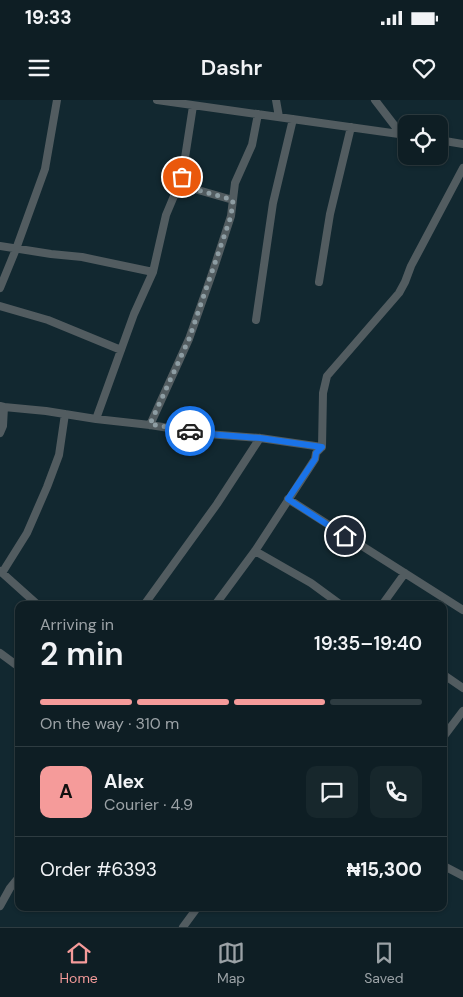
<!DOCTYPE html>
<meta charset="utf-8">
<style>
body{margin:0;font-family:"DM Sans",sans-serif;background:#17272c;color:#f1f3f6;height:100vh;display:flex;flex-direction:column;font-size:19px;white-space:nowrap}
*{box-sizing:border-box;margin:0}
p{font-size:16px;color:#9ba2a6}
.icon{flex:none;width:28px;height:28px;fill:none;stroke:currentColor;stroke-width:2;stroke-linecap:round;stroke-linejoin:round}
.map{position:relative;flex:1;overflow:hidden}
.sheet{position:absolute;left:15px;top:501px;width:432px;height:310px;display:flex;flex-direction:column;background:#0e1e24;border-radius:10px;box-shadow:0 1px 4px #0004,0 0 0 1px #2e3c41}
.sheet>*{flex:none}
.controls{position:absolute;left:398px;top:15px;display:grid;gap:10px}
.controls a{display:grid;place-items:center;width:50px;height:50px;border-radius:10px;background:#0e1e24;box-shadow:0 1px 4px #0004,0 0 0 1px #2e3c41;font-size:25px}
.pin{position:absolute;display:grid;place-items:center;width:42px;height:42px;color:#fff;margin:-21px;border:2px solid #fff;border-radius:50%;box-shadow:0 1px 5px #0007}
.courier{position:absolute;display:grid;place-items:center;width:50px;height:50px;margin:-25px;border:4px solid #1a73e8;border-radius:50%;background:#fff;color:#222;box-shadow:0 1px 6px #0007}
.headline em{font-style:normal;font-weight:600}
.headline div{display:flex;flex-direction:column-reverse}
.headline{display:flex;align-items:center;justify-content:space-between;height:85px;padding:0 25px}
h1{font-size:32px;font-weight:600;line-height:38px}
.bar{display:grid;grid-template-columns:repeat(4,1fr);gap:8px 5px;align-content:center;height:60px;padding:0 25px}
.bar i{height:6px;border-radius:4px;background:#2e3c41}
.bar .selected{background:#f59b9a}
.bar p{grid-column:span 4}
.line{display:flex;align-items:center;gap:12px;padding:0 25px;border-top:1px solid #2e3c41}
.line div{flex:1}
.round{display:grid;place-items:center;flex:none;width:52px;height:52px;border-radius:10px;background:#17272c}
.status{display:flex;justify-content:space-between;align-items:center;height:35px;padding:0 25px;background:#0e1e24;direction:ltr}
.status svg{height:14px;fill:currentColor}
header{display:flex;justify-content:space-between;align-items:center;height:65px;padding:0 25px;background:#0e1e24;font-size:22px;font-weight:600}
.tab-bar{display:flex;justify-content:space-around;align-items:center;height:70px;border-top:1px solid #2e3c41;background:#0e1e24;font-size:14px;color:#9ba2a6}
.tab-bar a{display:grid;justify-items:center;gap:2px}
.tab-bar .selected{color:#f59b9a}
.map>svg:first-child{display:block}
</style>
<div class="status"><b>19:33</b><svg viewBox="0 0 49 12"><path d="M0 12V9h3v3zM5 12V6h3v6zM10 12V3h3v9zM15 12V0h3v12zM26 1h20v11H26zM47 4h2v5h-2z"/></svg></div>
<header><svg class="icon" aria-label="menu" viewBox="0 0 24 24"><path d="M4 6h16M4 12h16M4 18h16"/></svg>Dashr<svg class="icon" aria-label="heart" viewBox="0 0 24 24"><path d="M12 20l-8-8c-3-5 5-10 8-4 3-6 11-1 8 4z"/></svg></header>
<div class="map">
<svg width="463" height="827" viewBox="0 0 463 827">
<rect width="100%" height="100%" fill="#122830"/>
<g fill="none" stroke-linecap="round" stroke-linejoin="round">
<path stroke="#525c60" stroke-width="8" d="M 157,0 L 406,35
M 276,0 L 279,17
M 375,0 L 401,34
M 439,40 L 463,44
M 180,81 L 198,90 L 233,100
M 0,146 L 51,154 L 82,157 L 153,172
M 319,182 L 330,114 L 351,27
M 0,188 L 16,149 L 45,69 L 57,0
M 0,206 L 48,220 L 121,250
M 256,220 L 273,103 L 293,19
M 4,307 L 46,311 L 96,319 L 150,325 L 207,334 L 260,338 L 322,347
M 96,319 L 134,214 L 153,172 L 166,115 L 182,77 L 193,6
M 150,325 L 189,239 L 212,174 L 231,116 L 235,83 L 252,45 L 258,14
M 0,333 L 3,326 L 4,307 L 0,306
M 288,399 L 463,510
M 255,451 L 311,483 L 341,505
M 0,471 L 38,505
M 2,473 L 27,433 L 47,387 L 59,355 L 65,314
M 144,505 L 217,404 L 260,338
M 215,505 L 255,451 L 315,359 L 316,353 L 322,347 L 323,293 L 327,276 L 399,193 L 405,182 L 411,166 L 463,68
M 382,505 L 405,473
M 0,553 L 19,567
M 444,575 L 463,588
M 444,636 L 463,611
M 444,766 L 463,776
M 0,806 L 10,788 L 19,777
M 183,827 L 197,808"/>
</g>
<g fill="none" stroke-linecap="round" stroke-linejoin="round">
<path stroke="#8d9da3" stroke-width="5" stroke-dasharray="0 9" d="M 182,77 L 180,81 L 198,90 L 233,100 L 231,116 L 189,239 L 150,324 L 190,331"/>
<path stroke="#1a73e8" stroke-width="6" d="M 190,331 L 207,334 L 260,338 L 322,347 L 316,353 L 315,359 L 288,399 L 345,436"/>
</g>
</svg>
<div class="controls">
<a><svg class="icon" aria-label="locate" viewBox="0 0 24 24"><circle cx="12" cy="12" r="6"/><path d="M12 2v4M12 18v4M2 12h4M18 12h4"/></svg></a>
</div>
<div class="pin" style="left:182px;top:77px;background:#ea580c"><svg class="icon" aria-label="bag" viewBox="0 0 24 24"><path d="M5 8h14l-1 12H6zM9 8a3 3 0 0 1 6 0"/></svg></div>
<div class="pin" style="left:345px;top:436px;background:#1f2937"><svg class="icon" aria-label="home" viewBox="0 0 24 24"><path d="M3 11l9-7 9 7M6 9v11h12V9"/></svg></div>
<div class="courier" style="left:190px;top:331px"><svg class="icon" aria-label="car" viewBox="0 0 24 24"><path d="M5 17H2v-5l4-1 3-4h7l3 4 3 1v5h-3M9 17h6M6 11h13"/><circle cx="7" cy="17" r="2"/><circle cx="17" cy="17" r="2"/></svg></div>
<section class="sheet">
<div class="headline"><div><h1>2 min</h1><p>Arriving in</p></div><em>19:35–19:40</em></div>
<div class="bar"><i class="selected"></i><i class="selected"></i><i class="selected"></i><i></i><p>On the way · 310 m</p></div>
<div class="line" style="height:90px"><b class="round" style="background:#f59b9a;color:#111">A</b><div><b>Alex</b><p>Courier · 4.9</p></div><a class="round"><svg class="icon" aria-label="chat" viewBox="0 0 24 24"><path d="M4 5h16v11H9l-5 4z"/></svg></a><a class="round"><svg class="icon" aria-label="phone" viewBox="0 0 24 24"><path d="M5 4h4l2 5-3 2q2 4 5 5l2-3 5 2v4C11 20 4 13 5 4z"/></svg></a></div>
<div class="line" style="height:65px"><div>Order #6393</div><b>₦15,300</b></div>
</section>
</div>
<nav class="tab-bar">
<a class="selected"><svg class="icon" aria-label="home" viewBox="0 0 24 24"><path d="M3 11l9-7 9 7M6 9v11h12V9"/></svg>Home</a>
<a><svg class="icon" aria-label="map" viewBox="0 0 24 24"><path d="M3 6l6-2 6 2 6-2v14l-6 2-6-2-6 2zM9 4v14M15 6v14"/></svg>Map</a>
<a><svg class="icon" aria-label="saved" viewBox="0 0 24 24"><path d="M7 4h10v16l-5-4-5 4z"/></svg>Saved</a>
</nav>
